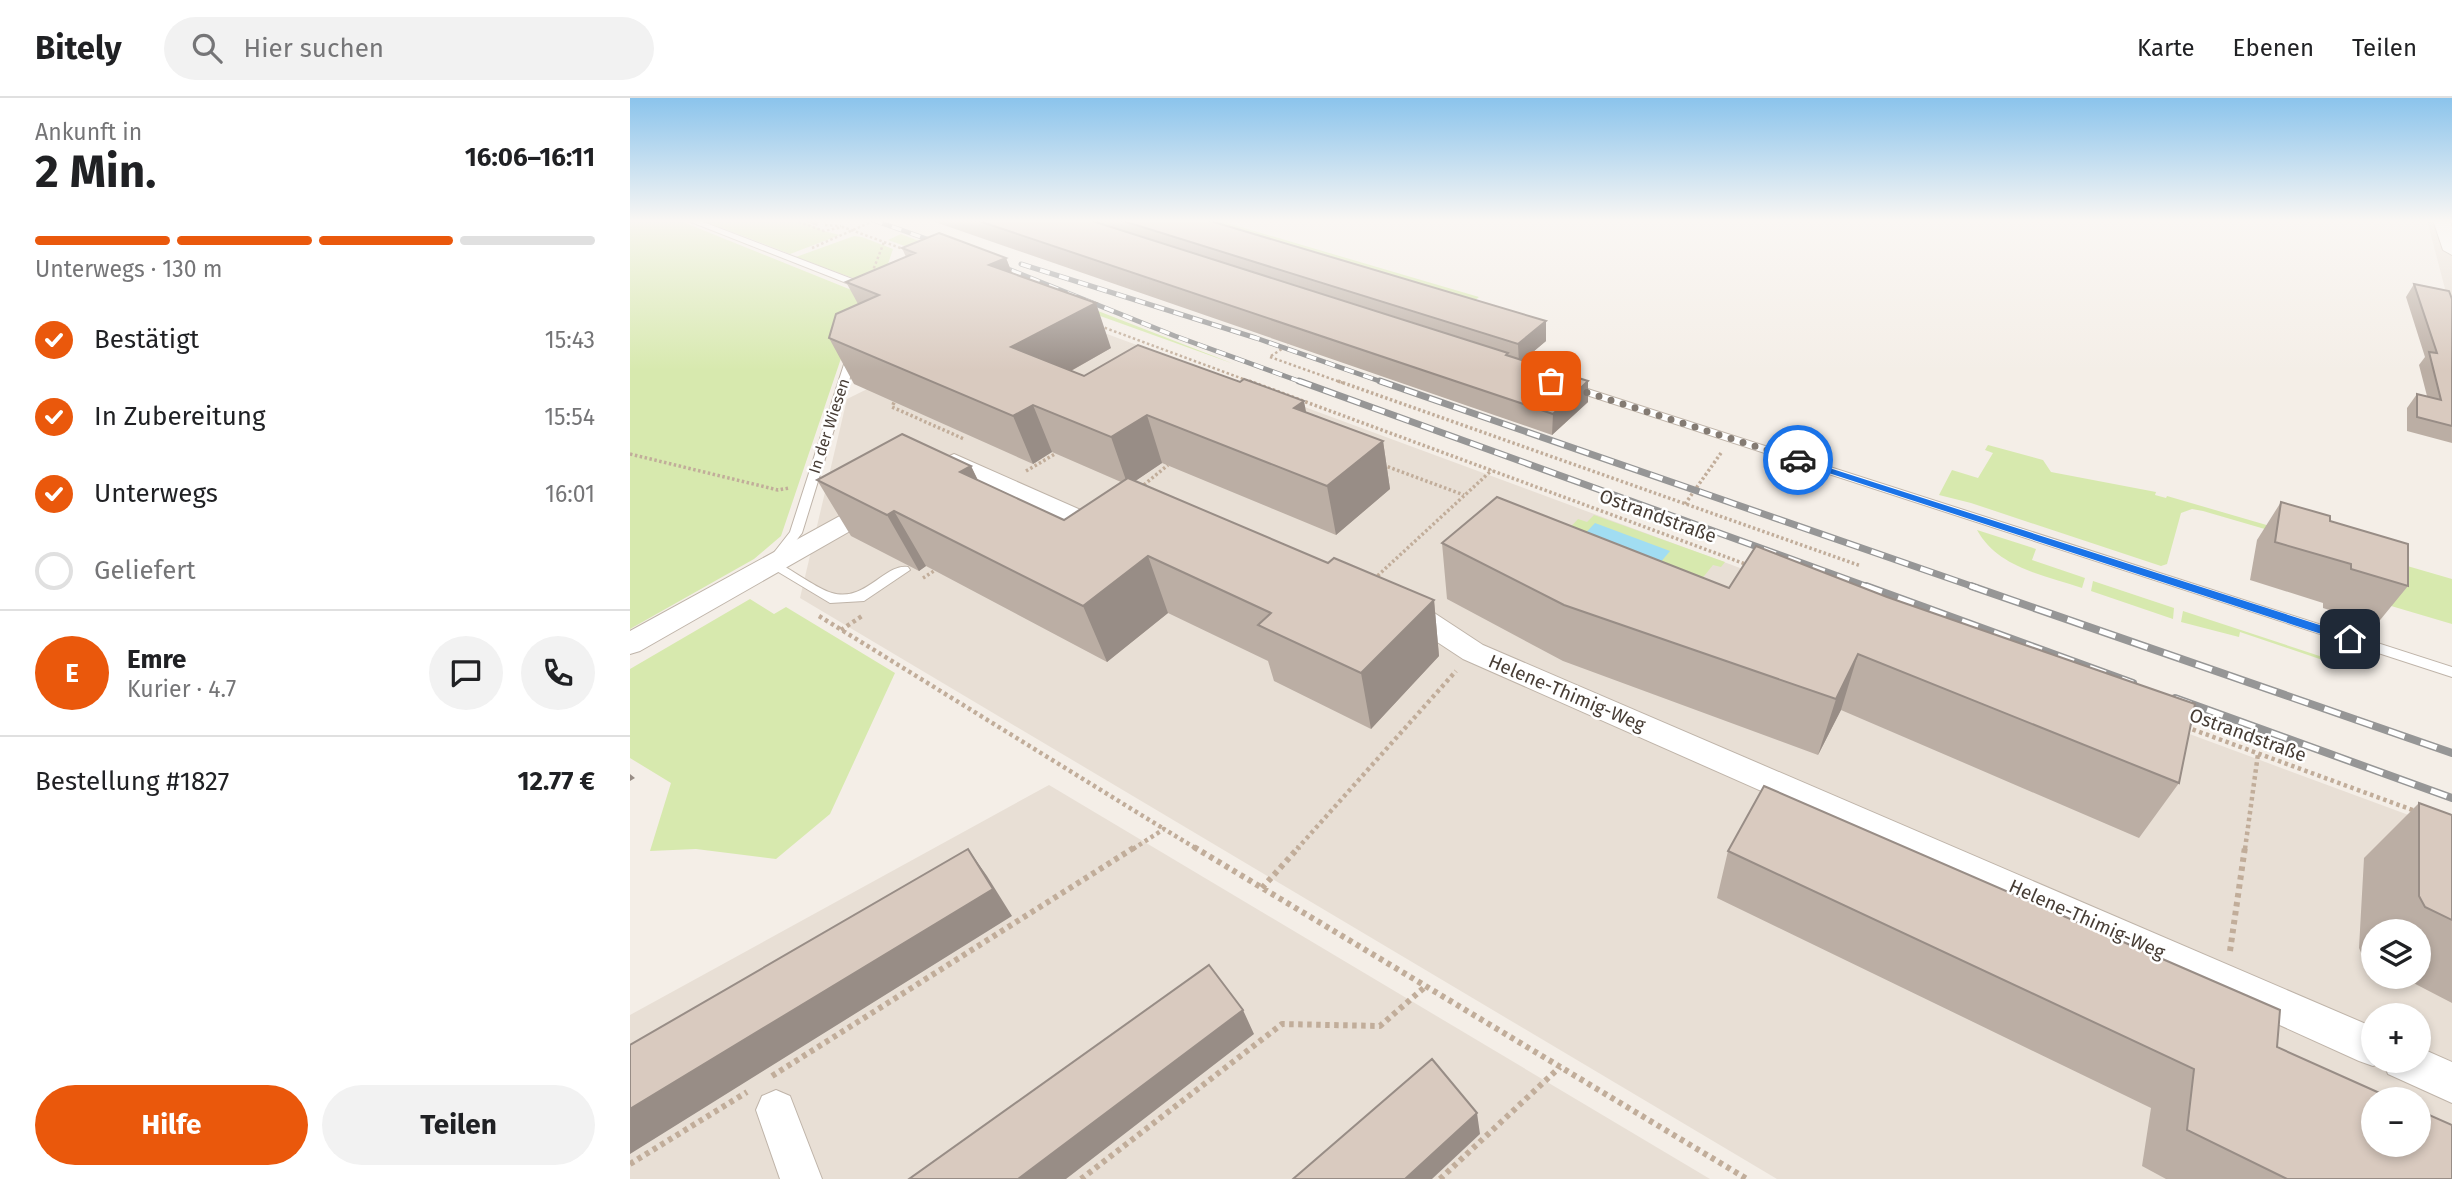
<!DOCTYPE html>
<html lang="de">
<meta charset="utf-8">
<style>
body{margin:0;font-family:"Fira Sans",sans-serif;background:#f2f2f2;color:#202124;height:100vh;display:flex;flex-direction:column;font-size:26px;white-space:nowrap}
*{box-sizing:border-box;margin:0}
p{font-size:23px;color:#757577}
.icon{flex:none;width:38px;height:38px;fill:none;stroke:currentColor;stroke-width:2;stroke-linecap:round;stroke-linejoin:round}
.map{position:relative;flex:1;overflow:hidden}
.panel{display:flex;flex-direction:column;background:#fff;width:630px}
.panel>*{flex:none}
.tools{position:absolute;left:1731px;top:821px;display:grid;gap:14px}
.tools a{display:grid;place-items:center;width:70px;height:70px;border-radius:50%;background:#fff;box-shadow:0 4px 10px #0003;font-size:35px}
.pin{position:absolute;display:grid;place-items:center;width:60px;height:60px;color:#fff;margin:-30px;border-radius:14px;box-shadow:0 4px 10px #0006}
.courier{position:absolute;display:grid;place-items:center;width:70px;height:70px;margin:-35px;border:5px solid #1a73e8;border-radius:50%;background:#fff;color:#222;box-shadow:0 2px 9px #0007}
.head em{font-style:normal;font-weight:700}
.head div{display:flex;flex-direction:column-reverse}
.head{display:flex;align-items:center;justify-content:space-between;height:119px;padding:0 35px}
h1{font-size:46px;font-weight:700;line-height:52px}
.bar{display:grid;grid-template-columns:repeat(4,1fr);gap:10px 7px;align-content:center;height:84px;padding:0 35px}
.bar i{height:9px;border-radius:5px;background:#e0e0e0}
.bar .selected{background:#ea580c}
.bar p{grid-column:span 4}
.line{display:flex;align-items:center;gap:18px;padding:0 35px;border-top:2px solid #e0e0e0}
.line div{flex:1}
.round{display:grid;place-items:center;flex:none;width:74px;height:74px;border-radius:37px;background:#f2f2f2}
ol{padding:0 35px;list-style:none}
li{display:flex;align-items:center;gap:21px;height:77px}
li p{margin-inline-start:auto}
li .icon{padding:7px;border-radius:50%;background:#ea580c;color:#fff;stroke-width:4}
li:last-child{color:#757577}
li i{width:38px;height:38px;border:4px solid #e0e0e0;border-radius:50%}
.button{display:flex;gap:14px;margin-top:auto;padding:14px 35px}
.button a{flex:1;height:80px;border-radius:42px;background:#ea580c;color:#fff;font-size:28px;font-weight:700;line-height:80px;text-align:center}
.button a+a{background:#f2f2f2;color:#202124}
header{display:flex;align-items:center;gap:42px;box-sizing:border-box;height:98px;padding:0 35px;background:#fff;border-bottom:2px solid #e0e0e0}
header strong{font-size:33px}
nav{display:flex;gap:38px;margin-inline-start:auto;font-size:24px}
.search{width:490px;height:63px;background:#f2f2f2;display:flex;align-items:center;gap:18px;box-sizing:border-box;padding:0 24px;border-radius:38px;color:#757577;font-size:26px}
main{display:flex;flex:1;min-height:0}
.map>svg:first-child{display:block}
</style>
<header>
<strong>Bitely</strong>
<div class="search"><svg class="icon" aria-label="search" viewBox="0 0 24 24"><circle cx="10" cy="10" r="6"/><path d="M15 15l6 6"/></svg>Hier suchen</div>
<nav><a>Karte</a><a>Ebenen</a><a>Teilen</a></nav>
</header>
<main>
<section class="panel">
<div class="head"><div><h1>2 Min.</h1><p>Ankunft in</p></div><em>16:06–16:11</em></div>
<div class="bar"><i class="selected"></i><i class="selected"></i><i class="selected"></i><i></i><p>Unterwegs · 130 m</p></div>
<ol>
<li><svg class="icon" aria-label="check" viewBox="0 0 24 24"><path d="M5 12l5 5 9-10"/></svg>Bestätigt<p>15:43</p></li>
<li><svg class="icon" aria-label="check" viewBox="0 0 24 24"><path d="M5 12l5 5 9-10"/></svg>In Zubereitung<p>15:54</p></li>
<li><svg class="icon" aria-label="check" viewBox="0 0 24 24"><path d="M5 12l5 5 9-10"/></svg>Unterwegs<p>16:01</p></li>
<li><i></i>Geliefert</li>
</ol>
<div class="line" style="height:126px"><b class="round" style="background:#ea580c;color:#fff">E</b><div><b>Emre</b><p>Kurier · 4.7</p></div><a class="round"><svg class="icon" aria-label="chat" viewBox="0 0 24 24"><path d="M4 5h16v11H9l-5 4z"/></svg></a><a class="round"><svg class="icon" aria-label="phone" viewBox="0 0 24 24"><path d="M5 4h4l2 5-3 2q2 4 5 5l2-3 5 2v4C11 20 4 13 5 4z"/></svg></a></div>
<div class="line" style="height:91px"><div>Bestellung #1827</div><b>12.77 €</b></div>
<div class="button"><a>Hilfe</a><a>Teilen</a></div>
</section>
<div class="map">
<svg width="1822" height="1081" viewBox="0 0 1822 1081">
<rect width="100%" height="100%" fill="#f4eee7"/>
<path fill="#e8dfd5" fill-rule="evenodd" d="M 1797,122 L 1822,122 L 1822,213 L 1819,206 Z
M 404,209 L 1822,733 L 1822,1081 L 1147,1081 L 170,500 L 217,301 ZM 1743,833 L 1788,833 L 1788,878 L 1743,878 ZM 1743,917 L 1788,917 L 1788,962 L 1743,962 ZM 1743,1001 L 1788,1001 L 1788,1046 L 1743,1046 Z
M 419,687 L 1080,1081 L 0,1081 L 0,917 Z"/>
<path fill="#d7e9ae" d="M 0,122 L 48,122 L 224,193 L 230,204 L 151,438 L 124,461 L 0,531 Z
M 71,122 L 171,122 L 194,133 L 210,137 L 160,156 Z
M 525,122 L 587,122 L 849,199 L 829,215 Z
M 271,136 L 604,266 L 258,142 Z
M 224,138 L 232,139 L 263,151 L 250,190 L 166,159 Z
M 1358,347 L 1413,362 L 1421,374 L 1526,394 L 1525,397 L 1536,400 L 1537,398 L 1822,481 L 1822,526 L 1751,505 L 1676,443 L 1573,413 L 1562,411 L 1551,415 L 1537,466 L 1531,468 L 1341,405 L 1309,397 L 1322,372 L 1348,380 L 1363,355 L 1355,352 Z
M 964,417 L 1095,464 L 1091,469 L 1083,467 L 1062,493 L 934,436 L 948,421 L 957,424 Z
M 1347,432 L 1406,451 L 1402,462 L 1455,480 L 1452,490 C 1414,477 1368,470 1347,432 Z
M 1463,483 L 1544,510 L 1543,521 L 1461,493 Z
M 120,501 L 144,516 L 156,509 L 265,575 L 200,716 L 146,761 L 66,751 L 20,753 L 41,685 L 0,660 L 0,571 Z
M 1553,513 L 1711,565 L 1716,570 L 1610,534 L 1609,539 L 1551,524 Z"/>
<path fill="#a1ddf2" d="M 965,425 L 1040,453 L 1025,471 L 949,442 Z"/>
<g fill="none" stroke-linecap="round" stroke-linejoin="round">
<g stroke="#bfb4a9" stroke-width="2">
<path id="lane" d="M 56,122 L 68,122 L 225,182 L 239,191 L 231,193 L 219,186 Z
M 222,254 L 227,257 L 172,435 L 149,465 C 163,473 188,491 202,495 C 235,505 255,465 278,469 L 280,472 L 234,503 L 200,505 L 135,466 L 160,434 L 217,257 Z
M 939,285 L 1822,569 L 1822,579 L 935,290 L 934,288 Z"/>
</g>
<g stroke="#bfb4a9" stroke-width="2">
<path id="street" d="M 1803,122 L 1819,122 L 1822,129 L 1822,157 L 1813,152 Z
M 324,356 L 453,413 L 479,410 L 488,413 L 491,418 L 488,423 L 450,429 L 441,426 L 325,372 L 310,378 L 302,376 L 298,371 L 302,366 Z
M 248,400 L 257,402 L 260,407 L 257,412 L 10,553 L 0,556 L 0,533 L 239,402 Z
M 776,501 L 786,503 L 853,547 L 1743,929 L 1743,962 L 1788,962 L 1788,949 L 1822,964 L 1822,1005 L 1758,976 L 1753,964 L 1743,968 L 1729,963 L 1206,726 L 833,561 L 766,517 L 762,510 L 766,503 Z
M 146,992 L 160,998 L 192,1081 L 150,1081 L 126,1012 L 132,998 Z"/>
</g>
<path stroke="#c1ad9a" stroke-width="2.5" stroke-dasharray="2.5 2.5" stroke-linecap="butt" d="M 164,122 L 194,133 L 213,129 L 276,152
M 195,127 L 211,128
M 182,150 L 239,125
M 242,175 L 254,144
M 470,228 L 624,285
M 641,258 L 658,247
M 640,259 L 713,285"/>
<path stroke="#c1ad9a" stroke-width="3.5" stroke-dasharray="2.5 2.5" stroke-linecap="butt" d="M 619,283 L 1118,467
M 708,283 L 1231,468
M 266,300 L 262,309 L 334,341
M 0,356 L 148,392 L 159,390
M 753,367 L 834,397
M 396,373 L 425,356
M 510,390 L 538,367
M 1055,406 L 1091,355
M 293,480 L 304,473
M 744,481 L 862,372"/>
<path stroke="#c1ad9a" stroke-width="4.5" stroke-dasharray="3.5 3.5" stroke-linecap="butt" d="M 189,518 L 534,731
M 211,532 L 232,518
M 1556,629 L 1788,714
M 503,751 L 534,731 L 567,751
M 667,751 L 826,573
M 1615,751 L 1628,656"/>
<path stroke="#c1ad9a" stroke-width="6" stroke-dasharray="4.5 4.5" stroke-linecap="butt" d="M 564,749 L 1117,1081
M 632,790 L 669,749
M 1600,853 L 1615,749
M 142,978 L 505,749
M 0,1066 L 117,994
M 451,1081 L 652,926 L 750,928 L 796,888
M 810,1081 L 930,969"/>
<use href="#lane" fill="#fff" fill-rule="evenodd"/>
<use href="#street" fill="#fff" fill-rule="evenodd"/>
<g stroke="#969696" stroke-width="5">
<path id="rail-far2" d="M 243,122 L 314,147
M 363,165 L 545,238 L 674,285
M 391,166 L 626,240 L 755,285"/>
</g>
<g stroke="#969696" stroke-width="7">
<path id="rail-far1" d="M 669,283 L 1241,490
M 750,283 L 1347,490"/>
</g>
<g stroke="#969696" stroke-width="8">
<path id="rail" d="M 1236,488 L 1503,585
M 1341,488 L 1822,655
M 1545,600 L 1822,700"/>
</g>
<use href="#rail-far2" stroke="#fff" stroke-width="3.5" stroke-dasharray="10" stroke-linecap="butt"/>
<use href="#rail-far1" stroke="#fff" stroke-width="4.5" stroke-dasharray="13" stroke-linecap="butt"/>
<use href="#rail" stroke="#fff" stroke-width="5" stroke-dasharray="17" stroke-linecap="butt"/>
</g>
<path fill="#bbaea4" d="M 172,122 L 189,122 L 187,128 Z
M 304,122 L 577,122 L 916,243 L 893,262 L 958,283 L 958,304 L 922,337 L 305,124 Z
M 272,150 L 376,160 L 382,175 L 481,250 L 441,273 L 454,278 L 676,314 L 753,343 L 760,391 L 706,437 L 532,365 L 505,383 L 698,465 L 804,502 L 809,558 L 741,631 L 644,583 L 638,563 L 538,515 L 477,564 L 296,468 L 289,473 L 221,438 L 187,382 L 341,368 L 348,382 L 434,422 L 491,384 L 422,354 L 403,366 L 224,286 L 199,240 L 228,206 L 216,184 L 276,159 Z
M 1784,186 L 1822,201 L 1822,345 L 1777,333 L 1777,310 L 1787,296 L 1797,298 L 1789,267 L 1795,259 L 1776,199 Z
M 1651,404 L 1700,423 L 1778,488 L 1746,527 L 1693,510 L 1693,505 L 1620,482 L 1627,442 Z
M 812,445 L 1099,490 L 1549,685 L 1509,740 L 1211,612 L 1188,657 L 933,563 L 817,501 Z
M 1789,705 L 1822,717 L 1822,905 L 1770,878 L 1788,878 L 1788,833 L 1743,833 L 1743,865 L 1734,861 L 1729,850 L 1734,760 Z
M 1098,753 L 1647,949 L 1822,1081 L 1536,1081 L 1512,1068 L 1521,1010 L 1087,800 Z"/>
<path fill="#988d86" d="M 376,160 L 393,203 L 359,167 Z
M 466,205 L 481,250 L 400,296 L 381,249 Z
M 916,223 L 916,243 L 889,266 L 888,246 Z
M 958,283 L 958,304 L 922,337 L 923,316 Z
M 674,303 L 683,350 L 664,310 Z
M 403,307 L 422,354 L 403,366 L 383,318 Z
M 517,317 L 532,365 L 498,388 L 481,339 Z
M 753,343 L 760,391 L 706,437 L 697,388 Z
M 341,368 L 367,423 L 330,374 Z
M 264,413 L 296,468 L 289,473 L 257,417 Z
M 518,458 L 538,515 L 477,564 L 453,508 Z
M 804,502 L 809,558 L 741,631 L 731,575 Z
M 1228,556 L 1211,612 L 1188,657 L 1206,601 Z
M 0,676 L 5,680 L 0,683 Z
M 338,751 L 357,778 L 382,818 L 0,1056 L 0,1011 Z
M 613,912 L 624,936 L 436,1081 L 388,1081 Z
M 847,1015 L 850,1036 L 802,1081 L 775,1081 Z"/>
<path fill="#d9cabf" stroke="#988d86" stroke-width="2" d="M 346,122 L 459,122 L 878,255 L 876,257 L 958,283 L 923,316 Z
M 490,122 L 577,122 L 916,223 L 888,246 Z
M 309,135 L 376,160 L 359,167 L 466,205 L 381,249 L 454,278 L 508,247 L 610,284 L 614,281 L 674,303 L 664,310 L 753,343 L 697,388 L 517,317 L 481,339 L 403,307 L 383,318 L 199,240 L 206,216 L 249,197 L 216,184 L 285,155 L 272,150 Z
M 1784,186 L 1819,193 L 1822,201 L 1822,328 L 1787,319 L 1787,296 L 1811,302 L 1799,254 L 1807,255 Z
M 272,336 L 341,368 L 330,374 L 434,422 L 498,380 L 698,465 L 704,460 L 804,502 L 731,575 L 628,527 L 641,515 L 518,458 L 453,508 L 264,413 L 257,417 L 187,382 Z
M 867,399 L 1099,490 L 1126,448 L 1257,499 L 1565,606 L 1549,685 L 1228,556 L 1206,601 L 934,507 L 812,445 Z
M 1651,404 L 1700,418 L 1700,423 L 1778,446 L 1778,488 L 1721,471 L 1721,466 L 1645,444 Z
M 1134,688 L 1650,912 L 1647,949 L 1763,1001 L 1743,1001 L 1743,1046 L 1788,1046 L 1788,1012 L 1822,1027 L 1822,1081 L 1657,1081 L 1557,1032 L 1564,971 L 1098,753 Z
M 1789,705 L 1822,717 L 1822,822 L 1795,809 L 1789,798 Z
M 338,751 L 363,791 L 0,1011 L 0,947 Z
M 579,867 L 613,912 L 388,1081 L 279,1081 Z
M 802,961 L 847,1015 L 775,1081 L 663,1081 Z"/>
<linearGradient id="sky" x2="0" y2="1"><stop stop-color="#8bc4ec"/><stop offset="0.45" stop-color="#faf7f4"/><stop offset="1" stop-color="#faf7f4" stop-opacity="0"/></linearGradient>
<rect width="1822" height="273" fill="url(#sky)"/>
<path fill="#1a73e8" d="M 1168,360 L 1724,538 L 1725,541 L 1724,544 L 1716,544 L 1165,364 L 1163,362 Z"/>
<g fill="none" stroke-linecap="round" stroke-linejoin="round">
<path stroke="#847b73" stroke-width="7" stroke-dasharray="0 12.6" d="M 921,283 L 1168,362"/>
</g>
<g text-anchor="middle" dominant-baseline="central" stroke-width="5" stroke-linejoin="round" paint-order="stroke">
<g font-size="16" fill="#473d35" stroke="#fff">
<text transform="translate(199 328) rotate(-72)">In der Wiesen</text>
</g>
<g font-size="19" fill="#473d35" stroke="#fff">
<text transform="translate(1028 418) rotate(20)">Ostrandstraße</text>
<text transform="translate(937 595) rotate(23)">Helene-Thimig-Weg</text>
<text transform="translate(1618 637) rotate(20)">Ostrandstraße</text>
<text transform="translate(1457 821) rotate(24)">Helene-Thimig-Weg</text>
</g>
</g>
</svg>
<div class="tools">
<a><svg class="icon" aria-label="layers" viewBox="0 0 24 24"><path d="M12 4l9 5-9 5-9-5zM3 14l9 5 9-5"/></svg></a>
<a>+</a>
<a>−</a>
</div>
<div class="pin" style="left:921px;top:283px;background:#ea580c"><svg class="icon" aria-label="bag" viewBox="0 0 24 24"><path d="M5 8h14l-1 12H6zM9 8a3 3 0 0 1 6 0"/></svg></div>
<div class="pin" style="left:1720px;top:541px;background:#1f2937"><svg class="icon" aria-label="home" viewBox="0 0 24 24"><path d="M3 11l9-7 9 7M6 9v11h12V9"/></svg></div>
<div class="courier" style="left:1168px;top:362px"><svg class="icon" aria-label="car" viewBox="0 0 24 24"><path d="M5 17H2v-5l4-1 3-4h7l3 4 3 1v5h-3M9 17h6M6 11h13"/><circle cx="7" cy="17" r="2"/><circle cx="17" cy="17" r="2"/></svg></div>
</div>
</main>
